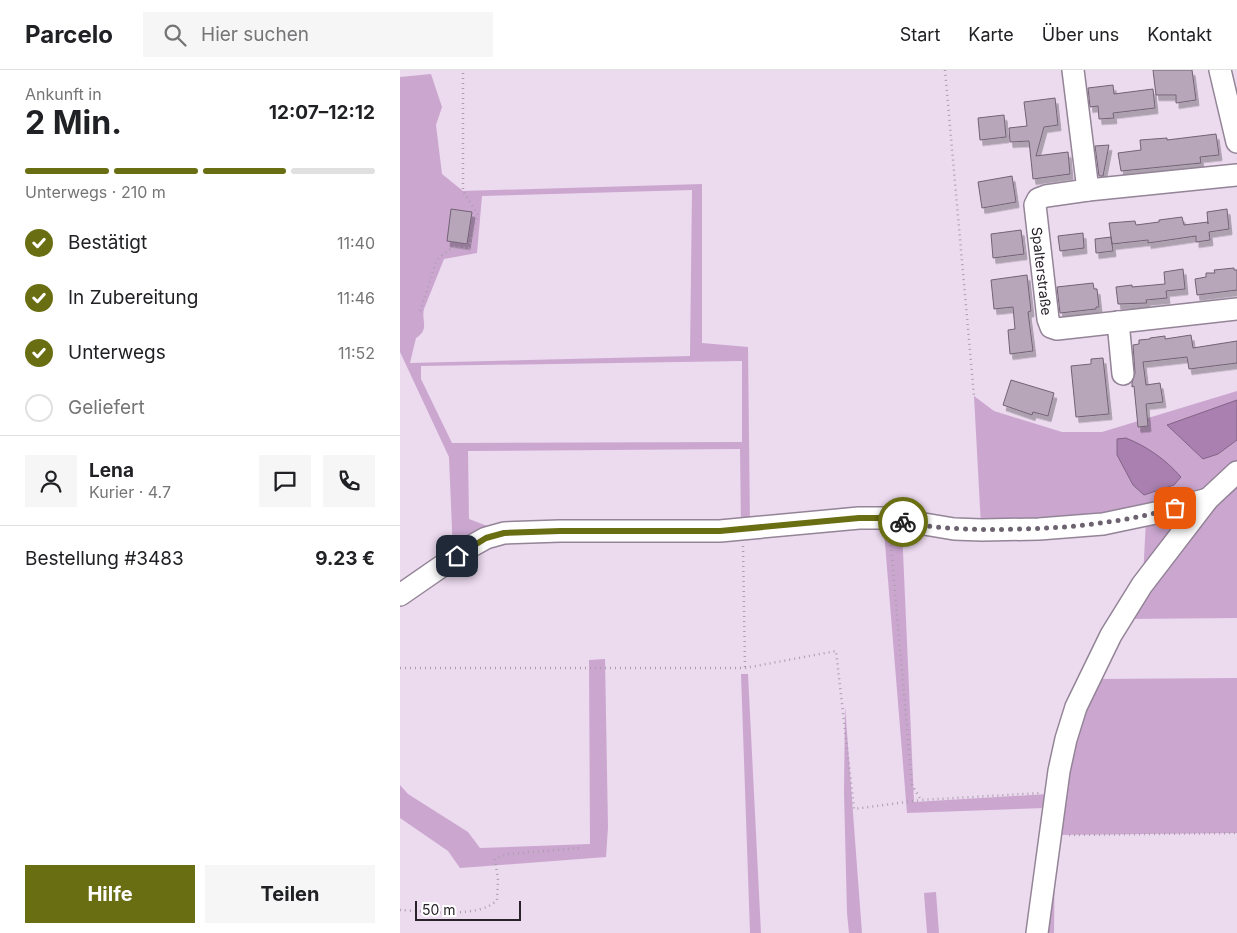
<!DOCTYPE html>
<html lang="de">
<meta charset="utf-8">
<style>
body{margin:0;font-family:Inter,sans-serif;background:#f6f6f6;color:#202124;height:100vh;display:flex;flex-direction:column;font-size:19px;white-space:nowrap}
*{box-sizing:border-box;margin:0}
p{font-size:16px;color:#757577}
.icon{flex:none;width:28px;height:28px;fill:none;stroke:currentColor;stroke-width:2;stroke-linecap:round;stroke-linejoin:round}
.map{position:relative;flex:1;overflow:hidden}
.drawer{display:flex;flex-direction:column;background:#fff;width:400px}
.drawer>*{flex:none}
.scale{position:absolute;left:15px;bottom:12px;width:106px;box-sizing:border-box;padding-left:5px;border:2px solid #29222a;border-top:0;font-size:14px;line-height:18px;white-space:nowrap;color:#29222a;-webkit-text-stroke:4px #fff;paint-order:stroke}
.pin{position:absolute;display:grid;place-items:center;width:42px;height:42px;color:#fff;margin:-21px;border-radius:10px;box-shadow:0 2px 8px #0006}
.courier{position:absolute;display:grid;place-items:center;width:50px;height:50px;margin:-25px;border:4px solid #6a6e12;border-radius:50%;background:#fff;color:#222;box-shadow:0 1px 6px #0007}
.summary em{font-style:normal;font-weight:700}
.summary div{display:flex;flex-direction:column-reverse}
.summary{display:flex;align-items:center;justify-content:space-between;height:85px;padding:0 25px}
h1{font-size:32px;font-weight:700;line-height:38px}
.bar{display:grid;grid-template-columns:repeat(4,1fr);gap:8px 5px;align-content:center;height:60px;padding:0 25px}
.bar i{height:6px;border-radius:4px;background:#e0e0e0}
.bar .on{background:#6a6e12}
.bar p{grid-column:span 4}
.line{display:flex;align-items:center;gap:12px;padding:0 25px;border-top:1px solid #e0e0e0}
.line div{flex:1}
.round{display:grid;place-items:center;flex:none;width:52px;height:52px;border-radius:0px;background:#f6f6f6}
ol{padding:0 25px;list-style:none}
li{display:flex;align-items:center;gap:15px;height:55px}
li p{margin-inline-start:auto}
li .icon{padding:5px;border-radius:50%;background:#6a6e12;color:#fff;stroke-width:4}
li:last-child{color:#757577}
li i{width:28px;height:28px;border:2px solid #e0e0e0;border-radius:50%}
.cta{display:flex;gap:10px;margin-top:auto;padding:10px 25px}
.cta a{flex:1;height:58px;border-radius:0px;background:#6a6e12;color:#fff;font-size:20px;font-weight:700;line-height:58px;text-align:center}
.cta a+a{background:#f6f6f6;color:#202124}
header{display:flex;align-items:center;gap:30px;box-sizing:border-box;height:70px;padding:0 25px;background:#fff;border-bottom:1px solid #e0e0e0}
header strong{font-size:24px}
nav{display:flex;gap:28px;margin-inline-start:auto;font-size:18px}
.search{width:350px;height:45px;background:#f6f6f6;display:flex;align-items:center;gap:12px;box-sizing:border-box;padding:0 18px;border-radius:0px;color:#757577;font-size:19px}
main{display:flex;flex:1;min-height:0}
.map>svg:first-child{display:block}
</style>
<header>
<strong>Parcelo</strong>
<div class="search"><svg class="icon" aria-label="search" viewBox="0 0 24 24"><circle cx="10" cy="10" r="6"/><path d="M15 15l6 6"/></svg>Hier suchen</div>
<nav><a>Start</a><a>Karte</a><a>Über uns</a><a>Kontakt</a></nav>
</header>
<main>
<section class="drawer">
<div class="summary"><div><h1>2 Min.</h1><p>Ankunft in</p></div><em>12:07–12:12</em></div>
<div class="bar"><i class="on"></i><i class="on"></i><i class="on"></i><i></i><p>Unterwegs · 210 m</p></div>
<ol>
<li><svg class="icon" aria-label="check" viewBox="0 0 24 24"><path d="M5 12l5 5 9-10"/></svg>Bestätigt<p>11:40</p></li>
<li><svg class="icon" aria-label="check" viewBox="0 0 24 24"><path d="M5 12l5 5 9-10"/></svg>In Zubereitung<p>11:46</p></li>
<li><svg class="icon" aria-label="check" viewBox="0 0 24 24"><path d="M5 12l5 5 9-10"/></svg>Unterwegs<p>11:52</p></li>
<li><i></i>Geliefert</li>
</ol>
<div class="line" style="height:90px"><a class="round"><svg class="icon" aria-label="person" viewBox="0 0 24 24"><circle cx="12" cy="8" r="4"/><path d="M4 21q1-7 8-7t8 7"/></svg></a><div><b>Lena</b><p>Kurier · 4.7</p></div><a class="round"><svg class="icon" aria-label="chat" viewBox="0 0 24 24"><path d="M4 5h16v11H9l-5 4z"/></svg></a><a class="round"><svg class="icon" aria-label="phone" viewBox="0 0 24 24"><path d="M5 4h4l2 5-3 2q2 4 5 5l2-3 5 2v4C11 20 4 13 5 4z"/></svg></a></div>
<div class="line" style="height:65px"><div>Bestellung #3483</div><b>9.23 €</b></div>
<div class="cta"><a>Hilfe</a><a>Teilen</a></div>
</section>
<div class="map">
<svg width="837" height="863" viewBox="0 0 837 863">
<defs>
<filter id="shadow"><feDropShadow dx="3" dy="5.5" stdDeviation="0" flood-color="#0004"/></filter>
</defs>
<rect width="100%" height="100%" fill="#ecdaef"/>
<path fill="#cba7d0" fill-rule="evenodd" d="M 31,4 L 42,37 L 36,55 L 42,104 L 63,121 L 302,114 L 302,273 L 348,277 L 350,454 L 341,456 L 340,379 L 68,381 L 69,449 L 98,460 L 53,483 L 49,387 L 0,282 L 0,7 ZM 292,120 L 290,286 L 10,293 L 16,268 C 30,259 21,251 24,239 L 44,189 L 77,183 L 82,126 ZM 342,291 L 342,372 L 52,373 L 21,309 L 21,296 Z
M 837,321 L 837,396 L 802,425 L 719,446 L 581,456 L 574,326 L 594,341 L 662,362 L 702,362 Z
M 837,410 L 837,548 L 725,549 Z
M 787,440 L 743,507 L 746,450 Z
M 502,459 L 514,732 L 648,724 L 645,738 L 507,743 L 484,461 Z
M 205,589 L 208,757 L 206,787 L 60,798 L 48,781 L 0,748 L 0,715 L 8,724 L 68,762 L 80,778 L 190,774 L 189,590 Z
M 341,604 L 348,604 L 361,863 L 350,863 Z
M 837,608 L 837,763 L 655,765 L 654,863 L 641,863 C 646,826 651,789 656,753 C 663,701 670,656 694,609 Z
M 445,636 L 462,863 L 449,863 L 447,843 L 444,722 Z
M 536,822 L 539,863 L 527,863 L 524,823 Z"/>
<path fill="#a980af" stroke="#836487" d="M 837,330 L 837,370 L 818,384 L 803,389 L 767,355 Z
M 726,368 C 748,377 765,389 781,407 L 774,415 L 744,425 L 733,415 L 717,385 L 717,369 Z"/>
<path fill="#b7a5b9" stroke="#726274" filter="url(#shadow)" d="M 753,0 L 792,0 L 796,30 L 776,33 L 776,25 L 756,25 Z
M 713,15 L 714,24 L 753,19 L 755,38 L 713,43 L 714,48 L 699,49 L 698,36 L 690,37 L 688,18 Z
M 655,28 L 658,55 L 644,57 L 636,86 L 668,82 L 670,104 L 633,109 L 629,71 L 610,72 L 609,58 L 627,56 L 624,32 Z
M 604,45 L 606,67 L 580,70 L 578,48 Z
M 816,64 L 819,85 L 800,87 L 801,93 L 721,101 L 718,83 L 741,80 L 740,70 L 767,68 L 767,70 Z
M 709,75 L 703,106 L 699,106 L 695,76 Z
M 612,106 L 616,132 L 582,138 L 578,112 Z
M 51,139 L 72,142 L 67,174 L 47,171 Z
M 827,139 L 829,159 L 809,162 L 810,170 L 796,172 L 796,166 L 748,173 L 748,170 L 712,174 L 709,153 L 735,151 L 736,155 L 759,152 L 759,150 L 782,147 L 784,155 L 808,152 L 808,154 L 807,142 Z
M 621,160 L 624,184 L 593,188 L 591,164 Z
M 683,163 L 684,178 L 660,181 L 658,166 Z
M 711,167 L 713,181 L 696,183 L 695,169 Z
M 834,198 L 834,200 L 837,200 L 837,220 L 797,225 L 795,209 L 806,207 L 806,203 L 815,203 L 814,200 Z
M 783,199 L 785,219 L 766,221 L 767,228 L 746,230 L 747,233 L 718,234 L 716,217 L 732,215 L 732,217 L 765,214 L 764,202 Z
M 627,205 L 631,241 L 628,242 L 633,281 L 610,284 L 608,260 L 615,259 L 613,237 L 594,239 L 591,210 Z
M 693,213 L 694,219 L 697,219 L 699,237 L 696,237 L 696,239 L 660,243 L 657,217 Z
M 791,265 L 793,278 L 837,271 L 837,293 L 789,299 L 787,287 L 743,292 L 746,315 L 760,313 L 763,332 L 746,334 L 748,356 L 738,357 L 734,316 L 732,317 L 732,313 L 735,303 L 733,275 L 739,274 L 739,270 L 750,269 L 750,268 L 765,266 L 765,269 Z
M 703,288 L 709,344 L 676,347 L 671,296 L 691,294 L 691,289 Z
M 611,310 L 654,323 L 648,346 L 633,342 L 632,345 L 603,335 Z"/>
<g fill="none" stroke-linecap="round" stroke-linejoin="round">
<g stroke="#948497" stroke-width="24">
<g id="minor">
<path id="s1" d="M 673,0 L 688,120 L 646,126 L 638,129 L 635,135 L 648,249 L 651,257 L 657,259 L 837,239"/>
<path d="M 820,0 L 837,72"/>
<path d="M 688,120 L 837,105"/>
<path d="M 718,252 L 723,304"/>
<path d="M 0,525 L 68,478 L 86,468 L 104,463 L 160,461 L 320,461 L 459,448 L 488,448 L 554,459 L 582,460 L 639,459 L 703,454 L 760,442 L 808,429"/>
<path d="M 637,863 L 659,701 L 666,669 L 676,637 L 711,565 L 742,515 L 808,429 L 837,402"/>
</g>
</g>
<path stroke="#ac9eae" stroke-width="2.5" stroke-dasharray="1 4" stroke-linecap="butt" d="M 545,0 L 574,326
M 20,241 L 36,192 C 40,185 47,182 53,177 L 69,178 L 78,145 L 63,121 L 63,0
M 490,465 L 512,715 L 521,730 L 640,723
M 343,476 L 345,598
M 0,598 L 345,598 L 436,581 L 454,739 L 521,730
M 669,765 L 837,763
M 0,840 C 26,841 79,849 97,830 L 98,810 L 95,789 L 108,784 L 181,778"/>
<use href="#minor" stroke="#fff" stroke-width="21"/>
</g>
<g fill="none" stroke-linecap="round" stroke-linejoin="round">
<path stroke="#6d626f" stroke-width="5" stroke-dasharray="0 9" d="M 503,452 C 542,460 581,460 621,459 C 673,458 724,452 775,438"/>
<path stroke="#6a6e12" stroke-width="6" d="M 57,486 L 86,468 L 104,463 L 160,461 L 320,461 L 459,448 L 488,448 L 503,452"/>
</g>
<g text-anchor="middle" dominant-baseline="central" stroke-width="4" stroke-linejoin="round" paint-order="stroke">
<g font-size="14" fill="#29222a" stroke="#fff">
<text stroke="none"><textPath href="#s1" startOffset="245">Spalterstraße</textPath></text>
</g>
</g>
</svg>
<div class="scale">50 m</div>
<div class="pin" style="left:775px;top:438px;background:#ea580c"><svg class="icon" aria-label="bag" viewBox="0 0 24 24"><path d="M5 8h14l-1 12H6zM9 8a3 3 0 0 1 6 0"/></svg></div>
<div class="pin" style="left:57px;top:486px;background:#1f2937"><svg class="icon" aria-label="home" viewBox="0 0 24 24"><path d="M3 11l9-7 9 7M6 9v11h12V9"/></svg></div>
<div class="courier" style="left:503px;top:452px"><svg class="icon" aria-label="bike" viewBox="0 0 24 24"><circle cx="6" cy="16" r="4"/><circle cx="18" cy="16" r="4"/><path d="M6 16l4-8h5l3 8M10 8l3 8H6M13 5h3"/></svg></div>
</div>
</main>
